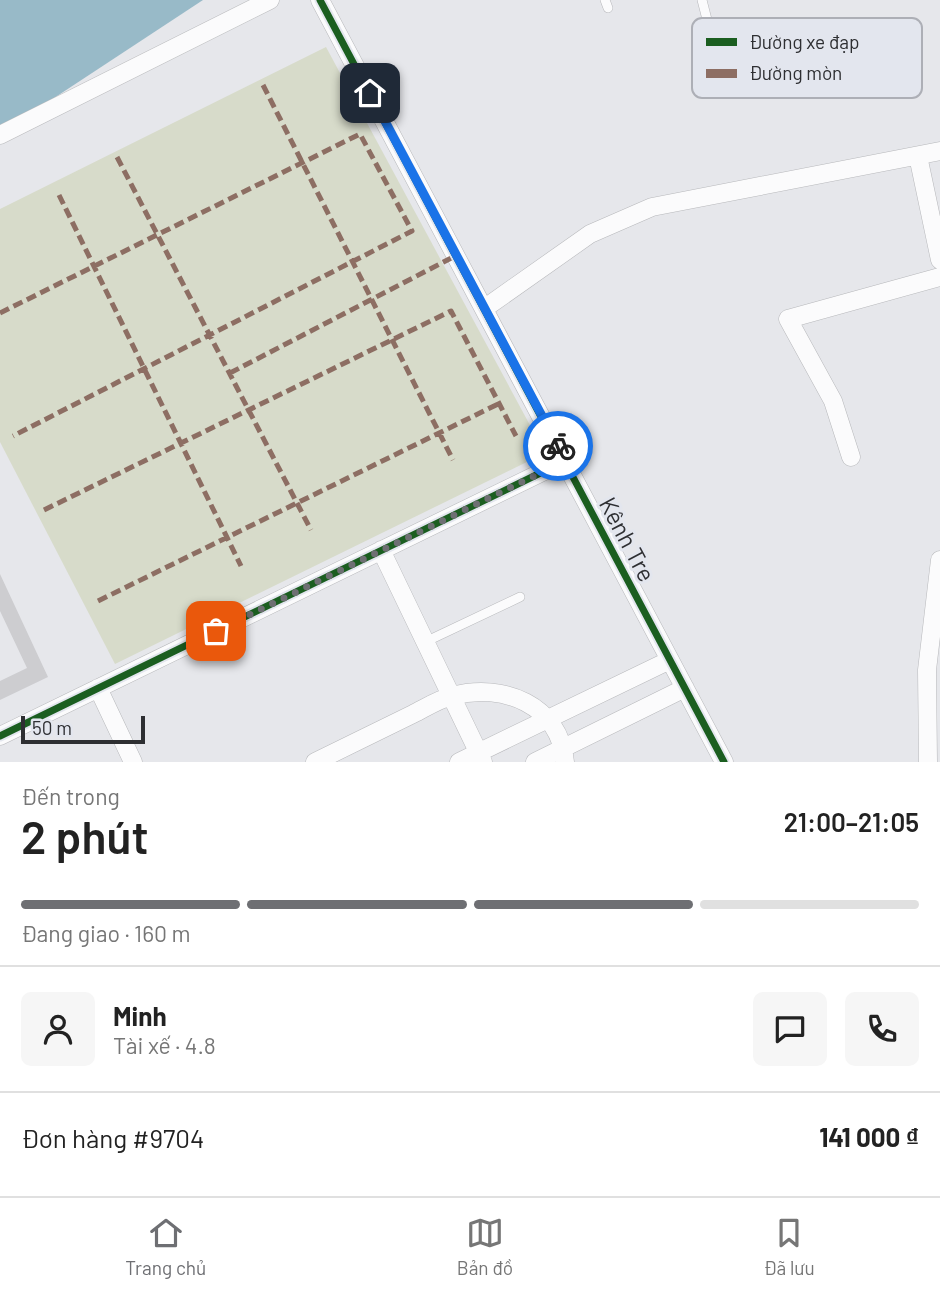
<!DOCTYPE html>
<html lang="vi">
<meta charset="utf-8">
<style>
body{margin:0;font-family:Barlow,sans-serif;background:#f6f6f6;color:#222;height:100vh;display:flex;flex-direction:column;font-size:26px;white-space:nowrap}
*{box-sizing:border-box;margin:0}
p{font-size:23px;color:#767676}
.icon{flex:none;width:38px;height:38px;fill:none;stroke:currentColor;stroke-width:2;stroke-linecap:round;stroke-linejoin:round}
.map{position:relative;height:762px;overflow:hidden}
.drawer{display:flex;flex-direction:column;background:#fff;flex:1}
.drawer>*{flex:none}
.scale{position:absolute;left:21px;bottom:18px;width:124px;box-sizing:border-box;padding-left:7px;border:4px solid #2e2f32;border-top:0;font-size:19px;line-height:24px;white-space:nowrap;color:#2e2f32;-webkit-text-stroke:5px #e3e6ee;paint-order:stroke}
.pin{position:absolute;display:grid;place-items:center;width:60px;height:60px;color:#fff;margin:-30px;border-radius:14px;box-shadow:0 4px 10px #0006}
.courier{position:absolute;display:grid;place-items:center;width:70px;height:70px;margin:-35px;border:5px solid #1a73e8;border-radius:50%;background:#fff;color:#222;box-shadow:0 2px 9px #0007}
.head em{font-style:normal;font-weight:600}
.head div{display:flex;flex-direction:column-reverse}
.head{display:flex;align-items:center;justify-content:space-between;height:119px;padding:0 21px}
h1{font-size:46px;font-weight:600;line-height:52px}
.bar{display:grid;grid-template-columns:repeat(4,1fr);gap:10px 7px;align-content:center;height:84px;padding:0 21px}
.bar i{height:9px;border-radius:5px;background:#e0e0e0}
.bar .selected{background:#6e6f73}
.bar p{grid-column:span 4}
.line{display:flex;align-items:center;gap:18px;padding:0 21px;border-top:2px solid #e0e0e0}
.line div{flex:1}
.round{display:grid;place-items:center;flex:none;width:74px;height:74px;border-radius:10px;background:#f6f6f6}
.menu{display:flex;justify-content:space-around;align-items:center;height:98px;border-top:2px solid #e0e0e0;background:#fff;font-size:19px;color:#767676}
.menu a{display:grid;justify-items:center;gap:4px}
.menu .selected{color:#6e6f73}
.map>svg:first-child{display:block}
</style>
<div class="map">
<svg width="940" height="762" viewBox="0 0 940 762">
<rect width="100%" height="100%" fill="#e6e7eb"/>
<path fill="#d7dbca" d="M 326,47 L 545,453 L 115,664 L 0,442 L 0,209 Z"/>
<path fill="#98bac8" d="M 0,0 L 203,0 L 51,100 L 0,127 Z"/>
<path fill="#cdcdd0" d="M 0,574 L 48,677 L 0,700 L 0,681 L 27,668 L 0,611 Z"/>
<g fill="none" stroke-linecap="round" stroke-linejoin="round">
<g stroke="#b7b8bb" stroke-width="10">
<path id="lane" d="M 605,0 L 608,8
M 702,0 L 712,39
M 425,642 L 520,597"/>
</g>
<g stroke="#b7b8bb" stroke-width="19">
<path id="street" d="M 320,0 L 724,762
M 0,135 L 270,0
M 918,156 L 940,260
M 485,308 L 590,234 L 652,207 L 940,151
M 851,457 L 833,401 L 788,319 L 940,277
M 381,550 L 483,762
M 98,688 L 133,762
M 0,736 L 565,461
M 315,762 C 348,746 380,730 413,714 C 425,708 439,699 452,696 C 503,682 560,705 565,762
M 459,762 L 670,660
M 535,762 L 685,688
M 928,762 L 927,670 L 940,560"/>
</g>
<use href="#lane" stroke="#fbfbfc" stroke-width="9"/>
<use href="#street" stroke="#fbfbfc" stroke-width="18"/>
<path stroke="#8d6e63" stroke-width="5" stroke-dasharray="10 5" stroke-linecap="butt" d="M 263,85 L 453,460
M 117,157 L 311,530
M 59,195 L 241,566
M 0,313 L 360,134 L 412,231 L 13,436
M 230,373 L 457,255
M 44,510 L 451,311 L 516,436
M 98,601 L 498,404"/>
<g stroke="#e3e6ee" stroke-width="11">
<path id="cycleway" d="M 320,0 L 724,762
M 0,736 L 565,461"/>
</g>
<use href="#cycleway" stroke="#1b5e20" stroke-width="7"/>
</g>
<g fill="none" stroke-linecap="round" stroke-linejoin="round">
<path stroke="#6e6f73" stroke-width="7" stroke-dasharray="0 12.6" d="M 216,631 L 565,461 L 558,446"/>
<path stroke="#1a73e8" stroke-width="9" d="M 370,93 L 558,446"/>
</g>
<g text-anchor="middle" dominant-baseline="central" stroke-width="6" stroke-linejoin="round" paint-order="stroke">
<g font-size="24" fill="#2e2f32" stroke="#e3e6ee">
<text transform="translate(628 539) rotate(62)">Kênh Tre</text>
</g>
</g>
<rect x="692" y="18" width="230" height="80" rx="10" fill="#e3e6ee" stroke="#adafb6" stroke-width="2"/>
<rect x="706" y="38" width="31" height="8" fill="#1b5e20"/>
<rect x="706" y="69" width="31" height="9" fill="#8d6e63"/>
<g font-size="19" fill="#2e2f32">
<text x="749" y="49">Đường xe đạp</text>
<text x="749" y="80">Đường mòn</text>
</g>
</svg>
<div class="scale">50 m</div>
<div class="pin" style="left:216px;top:631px;background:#ea580c"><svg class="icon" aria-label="bag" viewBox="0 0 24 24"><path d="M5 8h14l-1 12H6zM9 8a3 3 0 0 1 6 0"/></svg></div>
<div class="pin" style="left:370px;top:93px;background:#1f2937"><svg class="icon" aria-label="home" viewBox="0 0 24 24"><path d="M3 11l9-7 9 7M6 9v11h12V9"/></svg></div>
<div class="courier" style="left:558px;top:446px"><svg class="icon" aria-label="bike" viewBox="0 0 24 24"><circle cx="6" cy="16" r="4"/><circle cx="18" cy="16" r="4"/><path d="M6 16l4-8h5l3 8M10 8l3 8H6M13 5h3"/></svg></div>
</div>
<section class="drawer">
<div class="head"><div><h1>2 phút</h1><p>Đến trong</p></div><em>21:00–21:05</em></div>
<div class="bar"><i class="selected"></i><i class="selected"></i><i class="selected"></i><i></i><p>Đang giao · 160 m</p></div>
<div class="line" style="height:126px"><a class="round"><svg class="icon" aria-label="person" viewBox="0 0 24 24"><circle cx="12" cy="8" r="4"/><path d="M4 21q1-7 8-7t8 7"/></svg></a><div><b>Minh</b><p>Tài xế · 4.8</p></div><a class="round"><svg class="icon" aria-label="chat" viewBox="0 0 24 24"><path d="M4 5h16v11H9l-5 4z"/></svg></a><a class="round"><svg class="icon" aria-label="phone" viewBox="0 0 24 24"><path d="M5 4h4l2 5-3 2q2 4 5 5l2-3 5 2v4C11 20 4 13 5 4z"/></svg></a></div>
<div class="line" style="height:91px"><div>Đơn hàng #9704</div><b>141 000 ₫</b></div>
</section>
<nav class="menu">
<a class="selected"><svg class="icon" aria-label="home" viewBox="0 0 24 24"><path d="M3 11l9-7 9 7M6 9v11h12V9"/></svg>Trang chủ</a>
<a><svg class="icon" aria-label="map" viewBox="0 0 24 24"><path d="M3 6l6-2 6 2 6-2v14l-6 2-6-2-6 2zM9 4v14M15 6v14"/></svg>Bản đồ</a>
<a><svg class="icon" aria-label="saved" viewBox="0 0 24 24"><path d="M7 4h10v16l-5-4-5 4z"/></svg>Đã lưu</a>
</nav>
